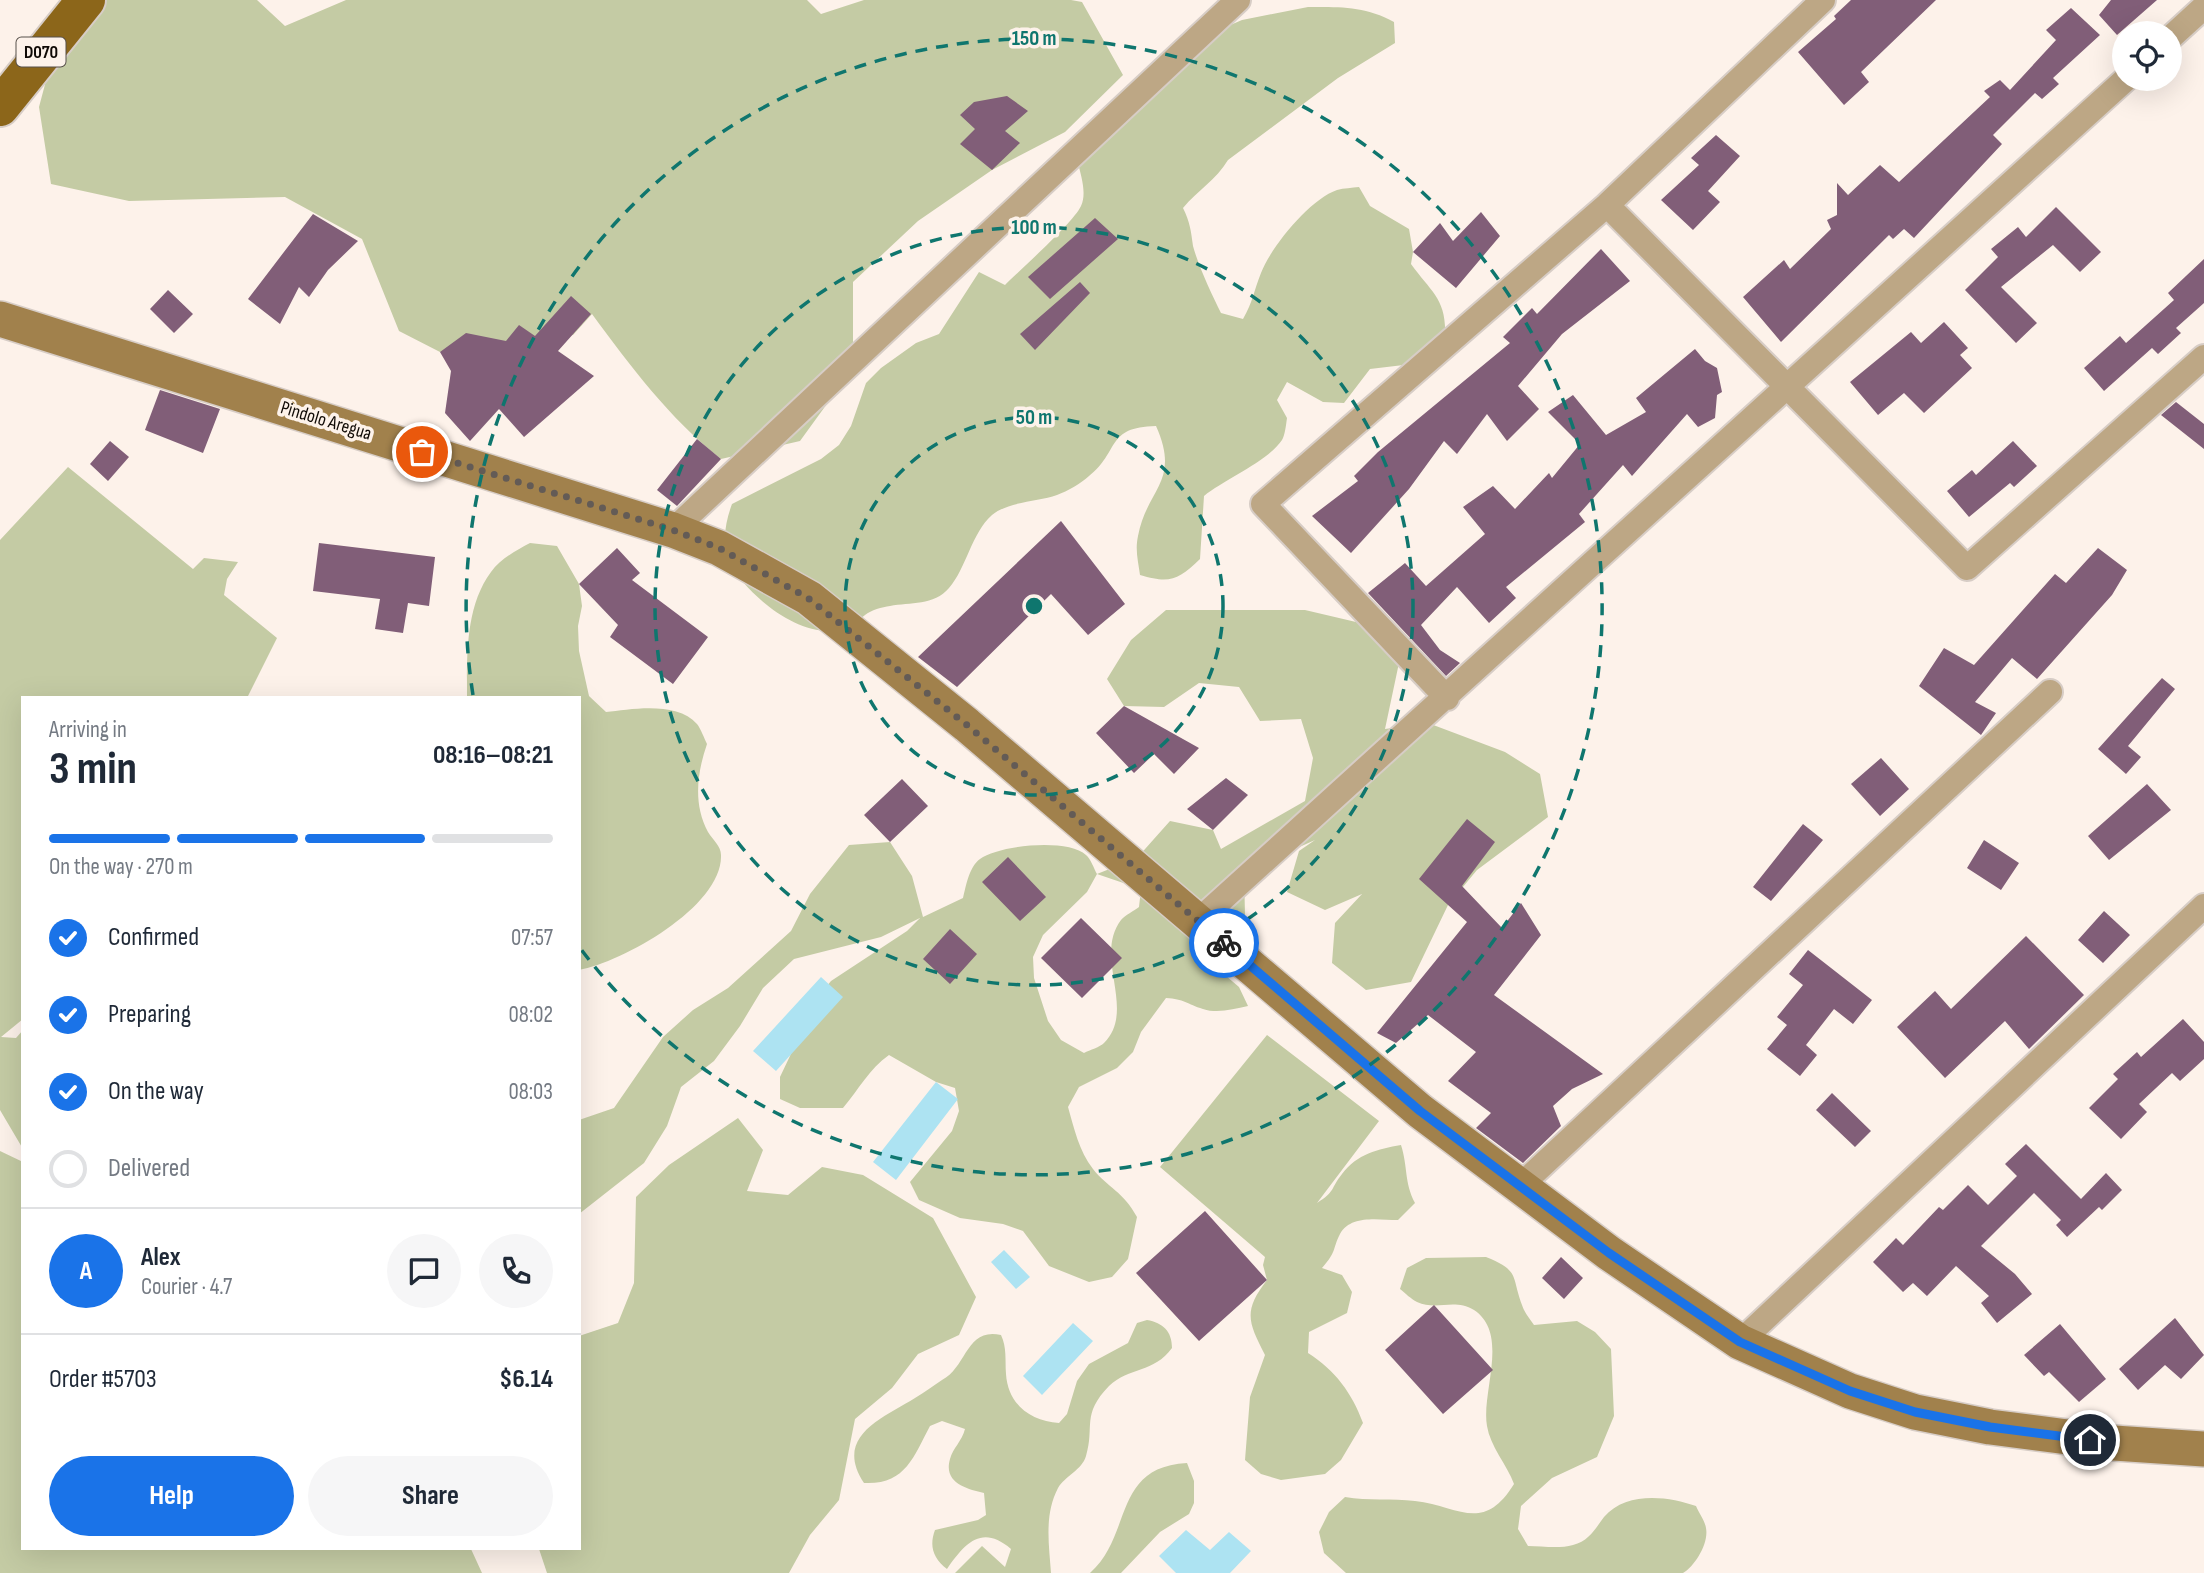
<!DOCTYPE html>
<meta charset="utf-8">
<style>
body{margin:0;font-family:"Sofia Sans Condensed",sans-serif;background:#f6f6f7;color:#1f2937;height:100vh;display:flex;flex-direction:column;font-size:26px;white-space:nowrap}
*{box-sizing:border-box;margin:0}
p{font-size:23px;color:#747a83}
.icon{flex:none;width:38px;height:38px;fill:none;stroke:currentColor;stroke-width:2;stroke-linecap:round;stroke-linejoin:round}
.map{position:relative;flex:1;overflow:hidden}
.drawer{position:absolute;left:21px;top:696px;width:560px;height:854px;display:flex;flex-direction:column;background:#fff;border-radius:0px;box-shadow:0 7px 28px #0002}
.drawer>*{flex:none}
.buttons{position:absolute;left:2112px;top:21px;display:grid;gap:14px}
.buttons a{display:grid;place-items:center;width:70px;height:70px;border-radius:50%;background:#fff;box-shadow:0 7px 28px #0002;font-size:35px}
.pin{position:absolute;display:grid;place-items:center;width:60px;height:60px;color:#fff;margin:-30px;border:4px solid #fff;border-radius:50%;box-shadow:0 2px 7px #0007}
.courier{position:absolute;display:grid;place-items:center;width:70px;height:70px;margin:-35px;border:5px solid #1a73e8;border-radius:50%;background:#fff;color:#222;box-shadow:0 2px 9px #0007}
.summary em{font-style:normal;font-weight:700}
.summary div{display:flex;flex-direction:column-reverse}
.summary{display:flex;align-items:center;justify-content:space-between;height:119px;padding:0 28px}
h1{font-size:46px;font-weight:700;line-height:52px}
.bar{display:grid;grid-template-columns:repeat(4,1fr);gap:10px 7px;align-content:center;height:84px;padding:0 28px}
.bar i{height:9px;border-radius:5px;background:#e0e1e3}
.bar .current{background:#1a73e8}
.bar p{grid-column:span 4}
.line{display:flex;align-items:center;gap:18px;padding:0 28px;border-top:2px solid #e0e1e3}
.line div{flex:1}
.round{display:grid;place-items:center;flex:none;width:74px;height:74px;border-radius:37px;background:#f6f6f7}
ol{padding:0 28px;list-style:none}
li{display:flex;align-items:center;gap:21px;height:77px}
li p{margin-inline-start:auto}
li .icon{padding:7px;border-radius:50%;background:#1a73e8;color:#fff;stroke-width:4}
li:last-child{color:#747a83}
li i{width:38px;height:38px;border:4px solid #e0e1e3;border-radius:50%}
.primary-button{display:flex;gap:14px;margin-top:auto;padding:14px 28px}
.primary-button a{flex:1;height:80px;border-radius:42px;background:#1a73e8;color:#fff;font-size:28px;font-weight:700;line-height:80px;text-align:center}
.primary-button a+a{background:#f6f6f7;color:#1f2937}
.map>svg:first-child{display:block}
</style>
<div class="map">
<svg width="2204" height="1573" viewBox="0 0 2204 1573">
<rect width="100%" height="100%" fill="#fdf2ea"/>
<path fill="#c4cba4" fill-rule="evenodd" d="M 86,0 L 257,0 L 285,26 L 346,0 L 807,0 L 821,14 L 864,0 L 1071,0 L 1082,2 L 1123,75 L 1065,132 L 992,170 L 918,221 L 853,282 L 853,368 L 800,441 L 721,459 C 669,418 631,367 592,314 L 573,335 L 440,352 L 399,331 L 362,239 L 285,197 L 129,201 L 51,184 L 39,107 L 60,28 Z
M 1308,7 C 1340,7 1365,6 1394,22 L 1395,43 L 1338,78 L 1228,160 C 1216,180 1198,190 1183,208 C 1190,222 1191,231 1193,246 C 1198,265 1212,295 1221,313 L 1243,319 C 1253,302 1254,290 1261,273 C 1271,247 1310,199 1337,190 C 1344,188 1352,188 1359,187 L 1370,206 L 1409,229 L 1413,252 L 1411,264 C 1431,292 1447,299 1445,337 L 1412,364 L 1370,369 L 1344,403 L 1323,402 L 1287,382 L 1277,400 L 1287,418 C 1286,425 1285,435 1282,440 C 1267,462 1225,479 1204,496 L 1200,559 C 1178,580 1170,584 1140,575 C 1138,561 1135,550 1138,536 C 1147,488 1181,482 1156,426 C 1105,427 1120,452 1089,476 C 1080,484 1068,491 1057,495 C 1038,502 1009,501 992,515 C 972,532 966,569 949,588 C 934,606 910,602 890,606 C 882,607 871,610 865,615 C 859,619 855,626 849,628 C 810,641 767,610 743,582 C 722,556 721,534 732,504 L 821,459 L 839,445 L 851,426 L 866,383 L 881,368 L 916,343 L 939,334 L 979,272 L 1005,285 C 1022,268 1073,223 1081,206 C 1087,193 1081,176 1078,163 L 1200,38 L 1242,20 Z
M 68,467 L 193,569 L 204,558 L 238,562 L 227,579 L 224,595 L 277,638 L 247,698 L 23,698 L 23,1019 L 1,1037 L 16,1038 L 23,1030 L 23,1149 L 0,1110 L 0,540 Z
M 530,543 L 557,546 L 579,584 L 582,606 L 578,626 L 579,651 L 589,696 L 606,712 C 632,709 677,701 697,724 C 701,729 704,738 707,744 C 697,773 693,804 708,832 C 713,840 721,846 721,855 C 723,906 623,962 579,970 L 579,698 L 467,698 C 467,657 465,607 491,572 C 500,559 517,550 530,543 Z
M 1166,610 L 1305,610 L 1356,622 L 1403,644 L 1385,729 L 1428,723 L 1505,752 L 1540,774 L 1548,817 L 1477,870 L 1448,905 L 1411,982 L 1366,990 L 1332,963 L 1335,923 L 1362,894 L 1325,910 L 1287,892 L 1299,851 L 1315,840 L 1244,872 L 1245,915 L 1205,904 L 1179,923 L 1206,959 L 1239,987 L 1248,1006 C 1233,1009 1218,1014 1203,1009 C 1187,1004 1184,999 1166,998 L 1141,1032 L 1133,1052 L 1117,1068 L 1079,1087 L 1068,1107 C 1074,1128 1079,1151 1093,1169 C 1108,1188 1123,1191 1137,1217 L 1128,1259 L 1112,1277 L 1089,1282 L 1049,1266 L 1023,1231 L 1003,1224 L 960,1218 L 919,1200 L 910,1182 L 952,1131 L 959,1111 L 955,1088 L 936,1082 L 889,1055 C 869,1069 859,1089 843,1108 L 800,1108 L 780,1099 L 780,1077 L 818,997 L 831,981 L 907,931 L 920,918 L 881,937 L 794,959 L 763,988 L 740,1026 L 714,1061 L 681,1087 L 667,1126 L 644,1163 L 579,1214 L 579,1120 L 614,1108 L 663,1037 L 693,1010 L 728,988 L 791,931 L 810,894 L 849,845 L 890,842 L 912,876 L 923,917 L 963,898 C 966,886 969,867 980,859 C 999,845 1068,838 1086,855 C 1091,859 1094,869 1097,874 L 1137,858 L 1170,821 L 1213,830 L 1221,849 L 1305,801 L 1313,758 L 1301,719 L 1260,721 L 1239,687 L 1199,683 L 1164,707 L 1124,706 L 1107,679 L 1131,640 ZM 1097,874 L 1141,889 L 1139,907 C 1134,911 1125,915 1121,920 C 1093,957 1137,1010 1104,1043 C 1100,1047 1090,1050 1084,1053 L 1061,1040 L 1048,1021 L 1034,978 L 1033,957 L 1043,935 L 1087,892 Z
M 1267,1035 L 1379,1121 L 1317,1203 C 1336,1191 1330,1189 1342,1174 C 1357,1154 1378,1149 1401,1145 C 1408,1167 1404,1182 1415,1203 L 1398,1220 C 1379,1220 1351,1214 1340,1234 C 1332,1250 1337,1251 1322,1268 L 1342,1275 L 1352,1292 L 1347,1313 L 1309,1332 L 1308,1353 C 1335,1370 1352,1393 1363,1423 L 1341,1460 L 1325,1474 L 1281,1480 L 1261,1474 L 1245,1460 L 1250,1397 L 1265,1355 C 1248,1322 1243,1311 1267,1280 L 1263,1265 L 1265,1257 L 1160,1167 Z
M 738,1118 L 763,1150 L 747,1191 L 788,1195 L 822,1167 L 863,1175 L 933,1218 L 976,1297 L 959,1335 L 918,1354 L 892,1388 L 855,1419 L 839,1500 L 810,1535 L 789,1573 L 547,1573 L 539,1549 L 579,1549 L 579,1336 L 618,1323 L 634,1283 L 636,1197 L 669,1165 Z
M 0,1151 L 23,1162 L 23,1549 L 471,1549 L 482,1573 L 0,1573 Z
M 1486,1257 C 1520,1271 1511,1275 1522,1305 C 1524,1312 1530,1319 1534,1325 L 1577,1321 L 1595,1332 L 1611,1349 L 1614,1416 L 1597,1457 L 1552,1478 L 1521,1506 L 1518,1529 L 1528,1546 C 1542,1546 1559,1549 1573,1545 C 1589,1541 1595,1529 1604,1517 C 1626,1491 1668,1496 1696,1506 C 1699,1513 1705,1521 1706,1528 C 1709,1543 1695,1566 1683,1573 L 1346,1573 L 1324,1553 L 1319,1532 L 1329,1512 L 1345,1497 C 1368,1501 1392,1498 1415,1501 C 1459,1506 1483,1534 1514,1484 C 1507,1465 1490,1446 1487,1426 C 1481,1392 1510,1334 1474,1310 C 1454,1298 1437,1311 1417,1302 C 1411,1299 1405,1293 1400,1289 L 1407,1268 L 1426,1258 Z
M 1147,1320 C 1163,1323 1172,1331 1172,1348 C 1154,1373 1129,1367 1109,1386 C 1081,1415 1095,1426 1086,1456 C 1082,1470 1065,1476 1058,1488 C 1044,1515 1049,1544 1051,1573 L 955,1573 L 982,1546 L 1005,1567 L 1011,1549 C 982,1524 965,1543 947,1569 C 933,1558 929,1546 935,1530 L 978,1520 L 986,1515 L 984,1493 C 967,1489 943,1483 950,1459 C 953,1448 962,1441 965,1429 L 942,1421 L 930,1426 C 913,1458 905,1485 864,1483 C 833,1436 883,1418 915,1398 C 925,1392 933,1386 942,1380 C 967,1367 966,1327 1001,1335 C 1007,1348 1005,1360 1006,1374 C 1008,1405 1031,1421 1059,1423 L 1067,1414 L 1077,1381 L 1089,1364 L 1128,1343 L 1137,1323 Z
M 1187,1463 L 1194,1481 L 1194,1503 L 1189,1514 L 1160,1532 L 1121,1573 L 1090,1573 C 1133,1535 1112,1467 1187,1463 Z"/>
<path fill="#ade3f2" d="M 821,977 L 843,997 L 776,1071 L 753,1051 Z
M 936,1082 L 958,1099 L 896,1180 L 873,1162 Z
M 1004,1250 L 1030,1277 L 1016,1289 L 991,1262 Z
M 1073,1323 L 1093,1341 L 1042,1395 L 1023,1376 Z
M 1186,1530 L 1210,1550 L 1229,1532 L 1251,1551 L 1230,1573 L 1176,1573 L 1159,1556 Z"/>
<path fill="#815e78" d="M 1851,0 L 1936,0 L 1861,72 L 1869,82 L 1844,105 L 1798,52 L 1836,19 L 1834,16 Z
M 2111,0 L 2157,0 L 2117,35 L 2099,15 Z
M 2071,8 L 2100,35 L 2053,78 L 2059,84 L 2042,99 L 2035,93 L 1993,135 L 2002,144 L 1914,238 L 1904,229 L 1893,239 L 1889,235 L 1781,342 L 1743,297 L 1784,260 L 1790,269 L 1831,229 L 1827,220 L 1837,215 L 1837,183 L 1848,195 L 1880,165 L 1899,182 L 1990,97 L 1984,91 L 2000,80 L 2010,90 L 2056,40 L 2046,30 Z
M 1007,96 L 1028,111 L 1005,131 L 1020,143 L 992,170 L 960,144 L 975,129 L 960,115 L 974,102 Z
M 1716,135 L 1740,156 L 1708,191 L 1720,202 L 1693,230 L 1661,200 L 1699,165 L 1691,158 Z
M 2056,207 L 2101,252 L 2080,272 L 2053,245 L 2001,287 L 2037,323 L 2016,343 L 1965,290 L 1998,257 L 1991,249 L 2018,227 L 2026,237 Z
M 1481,212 L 1500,236 L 1456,288 L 1413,252 L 1440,223 L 1453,241 Z
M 313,214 L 358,241 L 328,270 L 309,297 L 299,287 L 280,324 L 248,299 Z
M 1095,218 L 1118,239 L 1050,299 L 1028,277 Z
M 1601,249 L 1630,281 L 1562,334 L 1518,386 L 1539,409 L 1507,441 L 1487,414 L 1457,454 L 1444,441 L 1409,489 L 1351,553 L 1312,516 L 1358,481 L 1354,476 L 1378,452 L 1510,343 L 1503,337 L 1532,308 L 1537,314 Z
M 2204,259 L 2204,303 L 2176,328 L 2181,333 L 2158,354 L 2152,348 L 2104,391 L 2084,368 L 2120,336 L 2126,343 L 2174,300 L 2168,293 Z
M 1080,282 L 1090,293 L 1035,350 L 1020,334 Z
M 168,290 L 193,314 L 174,333 L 150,309 Z
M 571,296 L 591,314 L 558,351 L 594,376 L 524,437 L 499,409 L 470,441 L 445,413 L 451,371 L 440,352 L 466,333 L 506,341 L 519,325 L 535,336 Z
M 1944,322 L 1968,348 L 1960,355 L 1972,368 L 1924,413 L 1904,393 L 1878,415 L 1850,382 L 1911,332 L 1921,343 Z
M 1695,349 L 1705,361 L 1717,368 L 1722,392 L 1717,395 L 1715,418 L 1698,427 L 1687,414 L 1632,476 L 1623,465 L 1579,514 L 1585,522 L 1506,587 L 1516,598 L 1489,623 L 1457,587 L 1421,625 L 1440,650 L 1460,663 L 1446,676 L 1368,593 L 1405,563 L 1426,586 L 1485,534 L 1463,507 L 1493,486 L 1515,509 L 1549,473 L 1552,478 L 1580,444 L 1548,412 L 1573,395 L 1606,435 L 1646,412 L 1636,398 Z
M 160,390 L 220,409 L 203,453 L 145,430 Z
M 2176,402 L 2204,424 L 2204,449 L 2161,415 Z
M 697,439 L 721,459 L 677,506 L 657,490 Z
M 110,441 L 129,457 L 108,481 L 90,464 Z
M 2013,441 L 2037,466 L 2014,487 L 2010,483 L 1969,517 L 1947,491 L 1972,470 L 1976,475 Z
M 1061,521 L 1125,604 L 1088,635 L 1051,594 L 957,687 L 918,657 Z
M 319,543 L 435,557 L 429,606 L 408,603 L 403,633 L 375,629 L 380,599 L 313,591 Z
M 617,548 L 640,573 L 632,580 L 708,637 L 673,684 L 610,637 L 618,625 L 579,584 Z
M 2098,548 L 2127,570 L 2112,595 L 2037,679 L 2012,658 L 1975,702 L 1996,713 L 1981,735 L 1919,686 L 1944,648 L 1974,665 L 2055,574 L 2066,583 Z
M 2162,678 L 2175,689 L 2128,746 L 2141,757 L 2126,774 L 2098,749 Z
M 1124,706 L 1199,748 L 1174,774 L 1154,754 L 1134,773 L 1096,733 Z
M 1881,758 L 1909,789 L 1880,816 L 1851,784 Z
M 1226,778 L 1248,795 L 1213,830 L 1187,809 Z
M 902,779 L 928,806 L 890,842 L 864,815 Z
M 2147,784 L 2171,810 L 2109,860 L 2088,836 Z
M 1467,819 L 1495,842 L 1462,886 L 1502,928 L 1521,903 L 1541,935 L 1494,995 L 1603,1074 L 1572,1089 L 1553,1106 L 1561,1126 L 1523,1163 L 1476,1128 L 1491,1113 L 1448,1081 L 1476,1052 L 1428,1015 L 1396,1043 L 1377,1033 L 1467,922 L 1419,879 Z
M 1803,824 L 1823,840 L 1771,901 L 1753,887 Z
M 1984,840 L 2019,863 L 2001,890 L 1967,868 Z
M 1008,857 L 1046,897 L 1020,921 L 982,882 Z
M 2104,911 L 2130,935 L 2103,963 L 2078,940 Z
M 1081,918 L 1122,958 L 1082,998 L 1041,958 Z
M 950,929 L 977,954 L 950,984 L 923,959 Z
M 2026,936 L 2084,995 L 2029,1049 L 2005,1021 L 1945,1078 L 1897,1027 L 1935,991 L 1951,1009 Z
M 1808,950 L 1872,1000 L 1853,1024 L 1834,1009 L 1806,1045 L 1817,1055 L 1800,1076 L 1767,1049 L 1787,1025 L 1777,1017 L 1803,985 L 1789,974 Z
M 2183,1019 L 2204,1042 L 2204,1059 L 2180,1081 L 2172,1073 L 2139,1104 L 2147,1112 L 2121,1139 L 2089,1108 L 2118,1079 L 2113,1074 L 2137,1052 L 2141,1057 Z
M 1832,1093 L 1871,1131 L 1855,1147 L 1816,1110 Z
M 2026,1144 L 2081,1199 L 2106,1173 L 2122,1190 L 2102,1210 L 2099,1207 L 2067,1237 L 2056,1225 L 2061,1220 L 2034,1193 L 1981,1246 L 2015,1274 L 2032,1294 L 1997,1323 L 1981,1303 L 1989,1296 L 1956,1266 L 1927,1296 L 1913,1283 L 1903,1292 L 1873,1262 L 1896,1238 L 1903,1245 L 1939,1207 L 1943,1210 L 1968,1185 L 1988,1205 L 2017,1176 L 2005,1164 Z
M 1205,1211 L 1267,1280 L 1199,1341 L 1136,1273 Z
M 1561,1257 L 1583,1278 L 1564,1299 L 1542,1278 Z
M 1434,1305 L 1493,1370 L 1443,1414 L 1385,1350 Z
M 2175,1318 L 2204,1355 L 2181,1379 L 2165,1365 L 2138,1390 L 2119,1369 Z
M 2060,1324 L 2106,1379 L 2079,1402 L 2049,1372 L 2044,1376 L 2024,1355 Z"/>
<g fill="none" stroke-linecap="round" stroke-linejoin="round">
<g stroke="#d7cdc6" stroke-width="28">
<path id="minor" d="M 2170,38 L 2204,7
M 1607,205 L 1967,568 L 2204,357
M 673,530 L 1238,0
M 1447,698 L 1263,504 L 1607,205 L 1823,0
M 1198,921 L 2126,79
M 1520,1186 L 2050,692
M 1740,1342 L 2204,906"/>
</g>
<g stroke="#d7cdc6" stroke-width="38">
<path id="secondary" d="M 0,319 L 673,530 L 719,548 L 809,598 L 967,725 L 1420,1111 L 1609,1253 L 1740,1342 L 1850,1391 L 1915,1412 L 1990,1427 L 2114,1443 L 2204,1449"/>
</g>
<g stroke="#d7cdc6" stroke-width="42">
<path id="primary" d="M 0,107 L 86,0"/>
</g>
<use href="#minor" stroke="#bda785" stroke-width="24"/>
<use href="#secondary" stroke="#a1814c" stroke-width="35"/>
<use href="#primary" stroke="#8c661a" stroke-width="38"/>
</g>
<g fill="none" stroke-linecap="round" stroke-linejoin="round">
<path stroke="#635b56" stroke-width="7" stroke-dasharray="0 12.6" d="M 422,452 L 673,530 L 719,548 L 808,598 L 967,725 L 1224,943"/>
<path stroke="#1a73e8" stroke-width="9" d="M 1224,943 L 1420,1111 L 1609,1253 L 1740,1342 L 1850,1391 L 1915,1412 L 1990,1427 L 2090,1440"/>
</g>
<g fill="none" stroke="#0f766e" stroke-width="3.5" stroke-dasharray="12 9">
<circle cx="1034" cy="606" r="189"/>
<circle cx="1034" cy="606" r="379"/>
<path d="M473 695A568 568 0 1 1 580 948"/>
</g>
<g text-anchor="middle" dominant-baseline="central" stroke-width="7" stroke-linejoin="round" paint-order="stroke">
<rect fill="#fdf2ea" stroke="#57504a" stroke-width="2" x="16.5" y="37.5" width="49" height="29" rx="5"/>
<g font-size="18" font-weight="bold" fill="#100a06">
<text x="41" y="52">D070</text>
</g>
<g font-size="19" fill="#100a06" stroke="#fdf2ea">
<text transform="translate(326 421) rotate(17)">Pindolo Aregua</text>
</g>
</g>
<circle cx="1034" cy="606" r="10" fill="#0f766e" stroke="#fdf2ea" stroke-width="3.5"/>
<g font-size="21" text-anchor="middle" font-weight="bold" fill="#0f766e" stroke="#fdf2ea" stroke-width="7" stroke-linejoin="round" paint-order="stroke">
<text x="1034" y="45">150 m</text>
<text x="1034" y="234">100 m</text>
<text x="1034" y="424">50 m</text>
</g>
</svg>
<div class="buttons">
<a><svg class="icon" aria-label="locate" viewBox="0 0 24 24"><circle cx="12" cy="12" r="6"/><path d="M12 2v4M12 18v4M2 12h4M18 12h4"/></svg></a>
</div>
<div class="pin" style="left:422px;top:452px;background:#ea580c"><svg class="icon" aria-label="bag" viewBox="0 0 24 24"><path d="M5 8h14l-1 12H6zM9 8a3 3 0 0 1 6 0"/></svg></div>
<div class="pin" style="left:2090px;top:1440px;background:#1f2937"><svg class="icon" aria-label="home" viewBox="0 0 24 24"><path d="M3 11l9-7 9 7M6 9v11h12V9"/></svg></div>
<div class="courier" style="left:1224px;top:943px"><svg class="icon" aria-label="bike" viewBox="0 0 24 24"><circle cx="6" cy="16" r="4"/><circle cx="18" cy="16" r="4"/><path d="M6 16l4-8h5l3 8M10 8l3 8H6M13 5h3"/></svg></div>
<section class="drawer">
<div class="summary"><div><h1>3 min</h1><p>Arriving in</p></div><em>08:16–08:21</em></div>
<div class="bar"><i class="current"></i><i class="current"></i><i class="current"></i><i></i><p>On the way · 270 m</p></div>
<ol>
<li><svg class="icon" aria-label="check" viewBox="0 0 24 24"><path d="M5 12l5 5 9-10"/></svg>Confirmed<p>07:57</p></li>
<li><svg class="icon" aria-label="check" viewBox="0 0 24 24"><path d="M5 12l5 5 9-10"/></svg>Preparing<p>08:02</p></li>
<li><svg class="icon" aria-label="check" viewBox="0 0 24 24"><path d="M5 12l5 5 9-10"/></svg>On the way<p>08:03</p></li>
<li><i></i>Delivered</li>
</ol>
<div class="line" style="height:126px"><b class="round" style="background:#1a73e8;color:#fff">A</b><div><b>Alex</b><p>Courier · 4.7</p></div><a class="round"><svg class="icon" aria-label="chat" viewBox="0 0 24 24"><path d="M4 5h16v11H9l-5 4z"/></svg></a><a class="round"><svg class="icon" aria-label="phone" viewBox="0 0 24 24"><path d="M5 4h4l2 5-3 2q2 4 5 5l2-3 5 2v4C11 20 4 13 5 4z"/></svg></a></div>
<div class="line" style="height:91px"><div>Order #5703</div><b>$6.14</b></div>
<div class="primary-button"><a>Help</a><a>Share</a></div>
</section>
</div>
